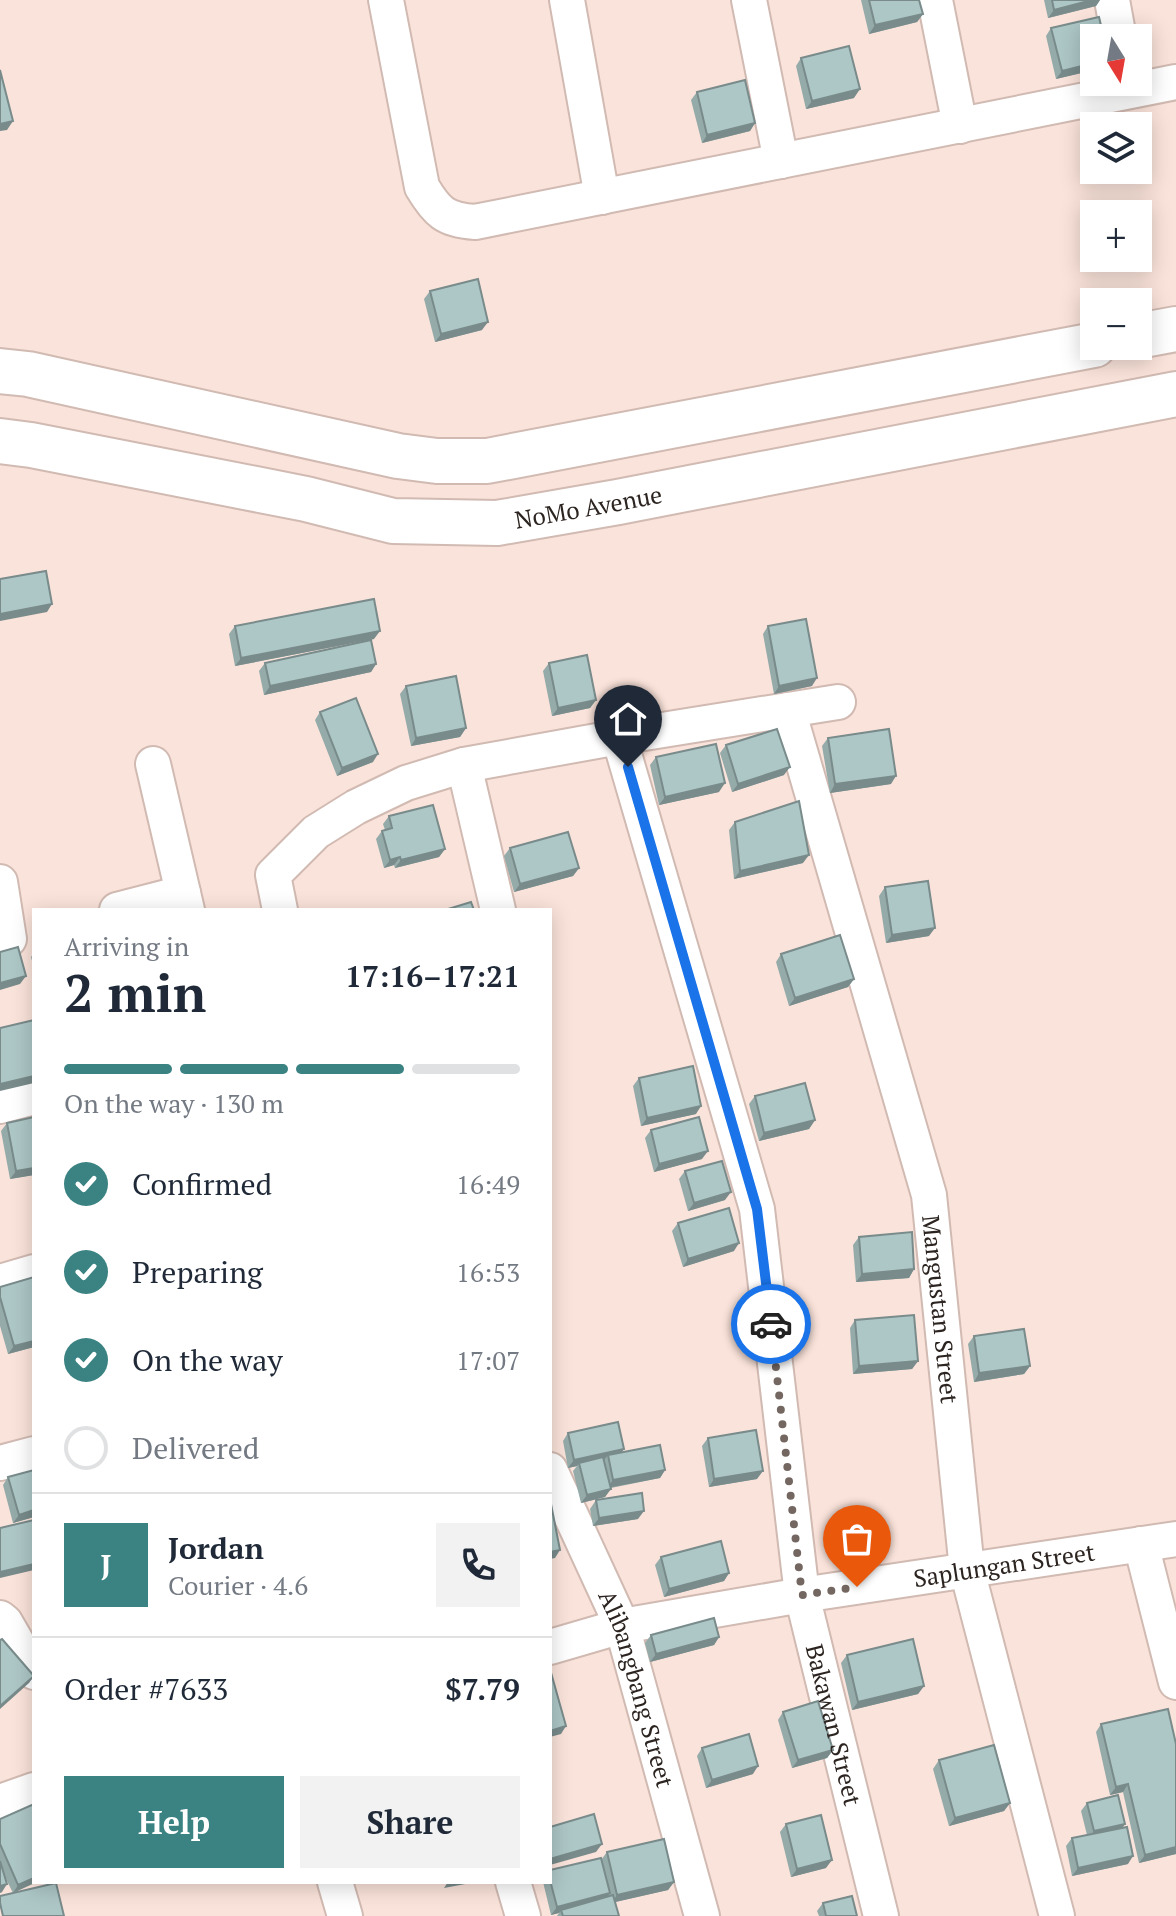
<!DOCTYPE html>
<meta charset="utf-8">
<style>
body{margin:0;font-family:"PT Serif",serif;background:#f2f2f3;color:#1f2937;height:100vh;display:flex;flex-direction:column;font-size:30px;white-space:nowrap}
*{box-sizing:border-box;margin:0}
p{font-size:26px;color:#747a83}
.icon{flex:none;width:44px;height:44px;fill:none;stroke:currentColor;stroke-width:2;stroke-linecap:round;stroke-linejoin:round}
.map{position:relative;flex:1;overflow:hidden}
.panel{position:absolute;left:32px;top:908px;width:520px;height:976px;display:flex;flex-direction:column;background:#fff;border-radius:0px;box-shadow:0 4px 20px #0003}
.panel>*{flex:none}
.needle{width:52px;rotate:169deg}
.tools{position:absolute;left:1080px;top:24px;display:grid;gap:16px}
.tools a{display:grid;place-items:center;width:72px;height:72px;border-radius:0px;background:#fff;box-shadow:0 4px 20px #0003;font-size:40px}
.pin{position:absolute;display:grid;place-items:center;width:68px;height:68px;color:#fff;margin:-82px -34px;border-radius:50% 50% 50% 0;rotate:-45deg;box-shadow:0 0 8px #0007}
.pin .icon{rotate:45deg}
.courier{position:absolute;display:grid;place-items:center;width:80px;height:80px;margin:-40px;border:6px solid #1a73e8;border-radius:50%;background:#fff;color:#222;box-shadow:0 2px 10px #0007}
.headline em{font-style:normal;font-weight:600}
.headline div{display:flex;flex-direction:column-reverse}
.headline{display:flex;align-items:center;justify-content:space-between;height:136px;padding:0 32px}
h1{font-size:52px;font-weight:600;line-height:60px}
.bar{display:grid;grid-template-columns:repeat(4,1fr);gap:12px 8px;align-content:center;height:96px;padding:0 32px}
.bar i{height:10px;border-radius:6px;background:#e0e1e3}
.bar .selected{background:#3b8382}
.bar p{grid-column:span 4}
.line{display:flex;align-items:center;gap:20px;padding:0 32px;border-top:2px solid #e0e1e3}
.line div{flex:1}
.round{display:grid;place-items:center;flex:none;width:84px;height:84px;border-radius:0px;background:#f2f2f3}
ol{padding:0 32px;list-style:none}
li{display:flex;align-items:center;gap:24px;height:88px}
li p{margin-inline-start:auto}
li .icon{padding:8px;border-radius:50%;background:#3b8382;color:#fff;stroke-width:4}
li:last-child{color:#747a83}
li i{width:44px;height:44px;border:4px solid #e0e1e3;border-radius:50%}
.action{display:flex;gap:16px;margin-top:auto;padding:16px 32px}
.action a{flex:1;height:92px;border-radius:0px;background:#3b8382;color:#fff;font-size:32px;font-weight:600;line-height:92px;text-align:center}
.action a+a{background:#f2f2f3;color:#1f2937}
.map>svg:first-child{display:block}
</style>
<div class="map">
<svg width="1176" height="1916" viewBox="0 0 1176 1916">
<rect width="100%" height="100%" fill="#fae3da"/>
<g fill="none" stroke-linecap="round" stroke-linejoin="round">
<g stroke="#d1bab2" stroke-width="38">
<g id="street">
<path d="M 386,0 L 422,187 C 437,212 445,220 475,222 L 1176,82"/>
<path d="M 567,0 L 602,197"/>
<path d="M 749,0 L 781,161"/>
<path d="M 935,0 L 960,126"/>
<path d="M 1112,0 L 1119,38"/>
<path id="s1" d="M 788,710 L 929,1195 L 967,1570 L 1057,1916"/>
<path id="s2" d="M 619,737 L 757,1209 L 802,1595 L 881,1916"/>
<path d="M 153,764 L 187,910"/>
<path d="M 464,765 L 498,910"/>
<path d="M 0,882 L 9,939"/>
<path d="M 117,910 L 183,893"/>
<path d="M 280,910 L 273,875 L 316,832 L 356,807 L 406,783 L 464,765 L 619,737 L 838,702"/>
<path d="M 0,1106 L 34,1097"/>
<path d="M 0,1282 L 34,1272"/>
<path d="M 0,1463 L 34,1454"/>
<path id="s3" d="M 550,1470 L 622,1626 L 702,1916"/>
<path d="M 1141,1544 L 1176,1682"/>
<path d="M 0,1618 L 5,1622 L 34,1672"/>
<path id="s4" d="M 550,1647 L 622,1626 L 802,1595 L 1176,1539"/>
<path d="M 0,1802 L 34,1790"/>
<path d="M 335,1882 L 345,1916"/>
<path d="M 513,1882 L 523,1916"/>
</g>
</g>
<g stroke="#d1bab2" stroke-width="48">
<g id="secondary">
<path d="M 1138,336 L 1176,329"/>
<path d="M 0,371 L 28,374 L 398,456 L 437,461 L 487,461 L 1094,345"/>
<path id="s5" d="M 0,441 L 31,445 L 306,499 L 393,521 L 497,523 L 618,502 L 1176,394"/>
</g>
</g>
<use href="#street" stroke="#fff" stroke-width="34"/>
<use href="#secondary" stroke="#fff" stroke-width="44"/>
</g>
<path fill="#95abaa" d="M 861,0 L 919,0 L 923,14 L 917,22 L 869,34 Z
M 1044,0 L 1100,0 L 1096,6 L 1048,18 Z
M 1051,28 L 1094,38 L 1094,70 L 1056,79 L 1046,36 Z
M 801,58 L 854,98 L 806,109 L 796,66 Z
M 697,92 L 755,123 L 750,131 L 702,143 L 691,100 Z
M 430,291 L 482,330 L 435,342 L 424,299 Z
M 235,626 L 374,639 L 235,666 L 229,634 Z
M 768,626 L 812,686 L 774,694 L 763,634 Z
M 265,663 L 376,664 L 371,672 L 264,695 L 259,671 Z
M 549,663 L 596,700 L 590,708 L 552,716 L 543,671 Z
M 406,686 L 466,728 L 460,737 L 411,746 L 400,694 Z
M 320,712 L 373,762 L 337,776 L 315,720 Z
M 828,738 L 891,784 L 830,793 L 822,746 Z
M 726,745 L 784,775 L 732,792 L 720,753 Z
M 656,757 L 719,792 L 659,805 L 650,765 Z
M 389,816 L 445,849 L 439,857 L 395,868 L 394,865 L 384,868 L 376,839 L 382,831 L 385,830 L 383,824 Z
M 735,822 L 803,863 L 734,879 L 729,830 Z
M 510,848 L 579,868 L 573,876 L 514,892 L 504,856 Z
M 885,887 L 929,936 L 886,943 L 879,896 Z
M 34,953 L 34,968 L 31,957 Z
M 781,954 L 854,979 L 848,987 L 789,1006 L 776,962 Z
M 639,1078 L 696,1114 L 641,1126 L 633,1086 Z
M 755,1096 L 815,1120 L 809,1129 L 759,1141 L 749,1104 Z
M 7,1123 L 34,1175 L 10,1179 L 1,1131 Z
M 651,1130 L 702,1159 L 654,1172 L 645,1138 Z
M 685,1171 L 725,1200 L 688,1211 L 679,1179 Z
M 678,1223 L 734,1251 L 683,1267 L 672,1231 Z
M 859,1237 L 914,1269 L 909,1278 L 856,1282 L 853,1245 Z
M 0,1287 L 34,1347 L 8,1354 L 0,1326 Z
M 855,1320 L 918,1361 L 912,1369 L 853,1374 L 850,1328 Z
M 974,1336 L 1030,1366 L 1024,1374 L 974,1382 L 968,1344 Z
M 568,1433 L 624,1449 L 622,1452 L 665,1470 L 660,1478 L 611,1488 L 605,1497 L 581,1503 L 573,1471 L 577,1466 L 568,1468 L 563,1441 Z
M 708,1438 L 757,1479 L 709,1487 L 702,1446 Z
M 8,1477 L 34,1517 L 13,1523 L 3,1485 Z
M 596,1500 L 638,1519 L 593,1526 L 590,1509 Z
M 661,1557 L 729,1573 L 724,1581 L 664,1597 L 655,1565 Z
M 651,1635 L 719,1637 L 714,1645 L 650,1662 L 645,1643 Z
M 847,1655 L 924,1686 L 918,1694 L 852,1710 L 841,1663 Z
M 783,1712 L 833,1750 L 827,1758 L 792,1768 L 778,1720 Z
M 1101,1724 L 1176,1854 L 1139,1863 L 1123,1792 L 1110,1795 L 1096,1732 Z
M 702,1748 L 753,1774 L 706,1788 L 697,1756 Z
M 939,1760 L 1010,1803 L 1004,1811 L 949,1826 L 933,1769 Z
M 1087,1803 L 1125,1824 L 1123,1827 L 1128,1864 L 1072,1876 L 1066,1846 L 1072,1838 L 1087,1835 L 1081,1811 Z
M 0,1819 L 34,1882 L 13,1893 L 4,1875 L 2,1892 L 0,1893 Z
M 786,1824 L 826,1868 L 791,1877 L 780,1832 Z
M 607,1852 L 674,1882 L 668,1890 L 615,1902 L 619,1916 L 557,1916 L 559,1913 L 551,1915 L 543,1882 L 550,1882 L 601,1860 Z
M 823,1903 L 857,1916 L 819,1916 L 817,1911 Z"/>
<path fill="#798b8b" d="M 1092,0 L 1100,0 L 1096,6 L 1048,18 L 1054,10 Z
M 923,14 L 917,22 L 869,34 L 875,25 Z
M 1094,63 L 1094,70 L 1056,79 L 1062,71 Z
M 860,89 L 854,98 L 806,109 L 812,101 Z
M 13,121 L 7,130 L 0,131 L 0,124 Z
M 755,123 L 750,131 L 702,143 L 707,135 Z
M 488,322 L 482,330 L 435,342 L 441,334 Z
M 52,604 L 47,612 L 0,621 L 0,614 Z
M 380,631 L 374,639 L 235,666 L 241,658 Z
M 376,664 L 371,672 L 264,695 L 270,686 Z
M 817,678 L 812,686 L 774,694 L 779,686 Z
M 596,700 L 590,708 L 552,716 L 558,708 Z
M 466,728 L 460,737 L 411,746 L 416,738 Z
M 378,754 L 373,762 L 337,776 L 342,768 Z
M 790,767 L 784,775 L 732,792 L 738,784 Z
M 896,776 L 891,784 L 830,793 L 835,784 Z
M 725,783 L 719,792 L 659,805 L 665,797 Z
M 445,849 L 439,857 L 395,868 L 401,860 Z
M 809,855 L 803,863 L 734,879 L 740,871 Z
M 400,857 L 394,865 L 384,868 L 390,860 Z
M 579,868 L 573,876 L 514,892 L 520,884 Z
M 935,928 L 929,936 L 886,943 L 892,935 Z
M 26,976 L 20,984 L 0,990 L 0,983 Z
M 854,979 L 848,987 L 789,1006 L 795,998 Z
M 34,1076 L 34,1083 L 0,1091 L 0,1084 Z
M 701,1106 L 696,1114 L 641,1126 L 647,1118 Z
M 815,1120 L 809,1129 L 759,1141 L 764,1133 Z
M 708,1151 L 702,1159 L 654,1172 L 659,1164 Z
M 34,1168 L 34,1175 L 10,1179 L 16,1171 Z
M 731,1192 L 725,1200 L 688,1211 L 694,1203 Z
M 739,1243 L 734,1251 L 683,1267 L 688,1259 Z
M 914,1269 L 909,1278 L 856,1282 L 862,1274 Z
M 34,1341 L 34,1347 L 8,1354 L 14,1346 Z
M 918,1361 L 912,1369 L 853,1374 L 859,1366 Z
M 1030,1366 L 1024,1374 L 974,1382 L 979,1373 Z
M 624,1449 L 618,1457 L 608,1455 L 604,1460 L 579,1463 L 577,1466 L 568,1468 L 574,1460 Z
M 665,1470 L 660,1478 L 607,1488 L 613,1480 Z
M 763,1471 L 757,1479 L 709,1487 L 714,1479 Z
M 611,1489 L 605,1497 L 581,1503 L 587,1495 Z
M 34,1510 L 34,1517 L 13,1523 L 19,1515 Z
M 644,1511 L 638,1519 L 593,1526 L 599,1518 Z
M 560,1550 L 555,1558 L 550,1559 L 550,1552 Z
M 34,1564 L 34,1570 L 0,1578 L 0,1572 Z
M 729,1573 L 724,1581 L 664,1597 L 669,1589 Z
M 719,1637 L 714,1645 L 650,1662 L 656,1654 Z
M 34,1676 L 29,1683 L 0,1709 L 0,1706 Z
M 924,1686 L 918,1694 L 852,1710 L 858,1702 Z
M 566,1726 L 561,1734 L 550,1737 L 550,1731 Z
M 833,1750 L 827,1758 L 792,1768 L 798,1760 Z
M 758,1766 L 753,1774 L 706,1788 L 712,1780 Z
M 1128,1784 L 1123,1792 L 1110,1795 L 1116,1787 Z
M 1010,1803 L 1004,1811 L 949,1826 L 955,1818 Z
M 1125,1824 L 1119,1832 L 1088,1839 L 1094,1831 Z
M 602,1844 L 596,1852 L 550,1865 L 550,1859 Z
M 1176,1847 L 1176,1854 L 1139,1863 L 1145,1855 Z
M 1133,1856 L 1128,1864 L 1072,1876 L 1078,1868 Z
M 832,1860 L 826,1868 L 791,1877 L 797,1869 Z
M 34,1878 L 34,1882 L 37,1882 L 13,1893 L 18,1885 Z
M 448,1882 L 476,1882 L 444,1888 Z
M 674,1882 L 668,1890 L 611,1903 L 617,1895 Z
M 7,1884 L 2,1892 L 0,1893 L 0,1886 Z
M 610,1893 L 604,1902 L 561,1910 L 559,1913 L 551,1915 L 557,1907 Z"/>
<path fill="#adc7c6" stroke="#798b8b" stroke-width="2" d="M 869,0 L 919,0 L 923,14 L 875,25 Z
M 1052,0 L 1092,0 L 1054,10 Z
M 1099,17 L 1104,38 L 1094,38 L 1094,63 L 1062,71 L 1051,28 Z
M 849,46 L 860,89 L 812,101 L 801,58 Z
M 0,70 L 13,121 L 0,124 Z
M 745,80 L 755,123 L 707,135 L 697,92 Z
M 478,279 L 488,322 L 441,334 L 430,291 Z
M 46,571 L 52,604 L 0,614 L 0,579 Z
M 374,599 L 380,631 L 241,658 L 235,626 Z
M 806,619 L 817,678 L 779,686 L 768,626 Z
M 371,640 L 376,664 L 270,686 L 265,663 Z
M 587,655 L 596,700 L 558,708 L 549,663 Z
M 456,676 L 466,728 L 416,738 L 406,686 Z
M 356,698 L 378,754 L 342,768 L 320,712 Z
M 777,729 L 790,767 L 738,784 L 726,745 Z
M 889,729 L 896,776 L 835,784 L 828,738 Z
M 716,744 L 725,783 L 665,797 L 656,757 Z
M 799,801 L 809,855 L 740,871 L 735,822 Z
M 433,805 L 445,849 L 401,860 L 400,857 L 390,860 L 382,831 L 392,828 L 389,816 Z
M 568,832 L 579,868 L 520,884 L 510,848 Z
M 928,881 L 935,928 L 892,935 L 885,887 Z
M 471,902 L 474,910 L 445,910 Z
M 840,935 L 854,979 L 795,998 L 781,954 Z
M 18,947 L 26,976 L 0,983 L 0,952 Z
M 34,1020 L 34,1076 L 0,1084 L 0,1028 Z
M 693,1066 L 701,1106 L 647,1118 L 639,1078 Z
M 805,1083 L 815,1120 L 764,1133 L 755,1096 Z
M 34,1117 L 34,1168 L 16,1171 L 7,1123 Z
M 699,1117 L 708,1151 L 659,1164 L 651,1130 Z
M 722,1161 L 731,1192 L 694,1203 L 685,1171 Z
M 729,1208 L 739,1243 L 688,1259 L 678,1223 Z
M 912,1232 L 914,1269 L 862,1274 L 859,1237 Z
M 34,1277 L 34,1341 L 14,1346 L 0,1297 L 0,1287 Z
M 914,1315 L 918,1361 L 859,1366 L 855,1320 Z
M 1024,1329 L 1030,1366 L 979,1373 L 974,1336 Z
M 618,1422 L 624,1449 L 574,1460 L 568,1433 Z
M 756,1430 L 763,1471 L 714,1479 L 708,1438 Z
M 660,1445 L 665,1470 L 613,1480 L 608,1455 Z
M 603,1457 L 611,1489 L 587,1495 L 579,1463 Z
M 34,1470 L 34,1510 L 19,1515 L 8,1477 Z
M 642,1493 L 644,1511 L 599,1518 L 596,1500 Z
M 550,1499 L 560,1550 L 550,1552 Z
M 34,1520 L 34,1564 L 0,1572 L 0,1528 Z
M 721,1541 L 729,1573 L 669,1589 L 661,1557 Z
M 714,1618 L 719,1637 L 656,1654 L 651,1635 Z
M 2,1639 L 34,1676 L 0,1706 L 0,1640 Z
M 913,1639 L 924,1686 L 858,1702 L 847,1655 Z
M 550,1669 L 566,1726 L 550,1731 Z
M 818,1701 L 833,1750 L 798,1760 L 783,1712 Z
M 1168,1709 L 1176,1744 L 1176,1847 L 1145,1855 L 1128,1784 L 1116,1787 L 1101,1724 Z
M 749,1734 L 758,1766 L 712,1780 L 702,1748 Z
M 994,1745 L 1010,1803 L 955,1818 L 939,1760 Z
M 1118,1795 L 1125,1824 L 1094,1831 L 1087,1803 Z
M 34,1804 L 34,1878 L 18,1885 L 0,1844 L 0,1819 Z
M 594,1814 L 602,1844 L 550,1859 L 550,1827 Z
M 821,1815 L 832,1860 L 797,1869 L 786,1824 Z
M 1127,1827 L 1133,1856 L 1078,1868 L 1072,1838 Z
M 664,1839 L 674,1882 L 617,1895 L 607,1852 Z
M 601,1858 L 610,1893 L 557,1907 L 550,1880 L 550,1870 Z
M 0,1861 L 7,1884 L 0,1886 Z
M 56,1883 L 64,1916 L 3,1916 L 0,1903 L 0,1896 Z
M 613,1895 L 619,1916 L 563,1916 L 561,1910 Z
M 852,1896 L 857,1916 L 826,1916 L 823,1903 Z"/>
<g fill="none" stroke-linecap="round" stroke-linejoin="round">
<path stroke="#746761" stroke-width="8" stroke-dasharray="0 14.4" d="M 771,1324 L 802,1595 L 857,1587"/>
<path stroke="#1a73e8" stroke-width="10" d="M 628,767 L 757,1209 L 771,1324"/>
</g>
<g text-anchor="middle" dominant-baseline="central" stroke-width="6" stroke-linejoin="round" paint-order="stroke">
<g font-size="24" fill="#2c2420" stroke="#fff">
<text stroke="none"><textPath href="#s5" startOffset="598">NoMo Avenue</textPath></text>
<text stroke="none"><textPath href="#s1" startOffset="620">Mangustan Street</textPath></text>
<text stroke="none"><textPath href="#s4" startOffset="462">Saplungan Street</textPath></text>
<text stroke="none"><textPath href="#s3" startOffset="236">Alibangbang Street</textPath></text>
<text stroke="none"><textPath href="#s2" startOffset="1014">Bakawan Street</textPath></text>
</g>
</g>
</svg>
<div class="tools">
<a><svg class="needle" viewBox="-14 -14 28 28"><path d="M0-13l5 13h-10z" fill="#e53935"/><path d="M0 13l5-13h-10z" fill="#747a83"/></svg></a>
<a><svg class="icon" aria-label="layers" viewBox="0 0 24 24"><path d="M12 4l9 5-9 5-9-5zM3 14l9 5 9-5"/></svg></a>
<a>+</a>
<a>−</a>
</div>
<div class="pin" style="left:857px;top:1587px;background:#ea580c"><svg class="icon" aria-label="bag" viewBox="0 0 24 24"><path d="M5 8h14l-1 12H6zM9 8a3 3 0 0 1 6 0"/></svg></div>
<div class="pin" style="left:628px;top:767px;background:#1f2937"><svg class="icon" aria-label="home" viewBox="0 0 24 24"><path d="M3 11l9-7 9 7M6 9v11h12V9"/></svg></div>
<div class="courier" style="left:771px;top:1324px"><svg class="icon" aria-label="car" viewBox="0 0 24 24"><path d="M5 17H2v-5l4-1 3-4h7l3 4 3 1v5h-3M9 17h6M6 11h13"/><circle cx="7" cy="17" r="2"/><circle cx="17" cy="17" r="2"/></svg></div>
<section class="panel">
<div class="headline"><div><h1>2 min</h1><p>Arriving in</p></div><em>17:16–17:21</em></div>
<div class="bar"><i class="selected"></i><i class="selected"></i><i class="selected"></i><i></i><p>On the way · 130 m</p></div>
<ol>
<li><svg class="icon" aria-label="check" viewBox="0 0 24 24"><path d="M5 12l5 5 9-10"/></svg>Confirmed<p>16:49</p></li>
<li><svg class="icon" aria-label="check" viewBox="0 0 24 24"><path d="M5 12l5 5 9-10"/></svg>Preparing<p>16:53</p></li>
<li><svg class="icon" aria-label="check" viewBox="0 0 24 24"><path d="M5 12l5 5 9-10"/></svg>On the way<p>17:07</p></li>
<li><i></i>Delivered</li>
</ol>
<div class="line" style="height:144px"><b class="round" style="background:#3b8382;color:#fff">J</b><div><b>Jordan</b><p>Courier · 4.6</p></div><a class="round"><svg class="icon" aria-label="phone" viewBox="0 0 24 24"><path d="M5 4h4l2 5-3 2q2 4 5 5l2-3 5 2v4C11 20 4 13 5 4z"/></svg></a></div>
<div class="line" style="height:104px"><div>Order #7633</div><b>$7.79</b></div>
<div class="action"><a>Help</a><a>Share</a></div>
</section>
</div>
